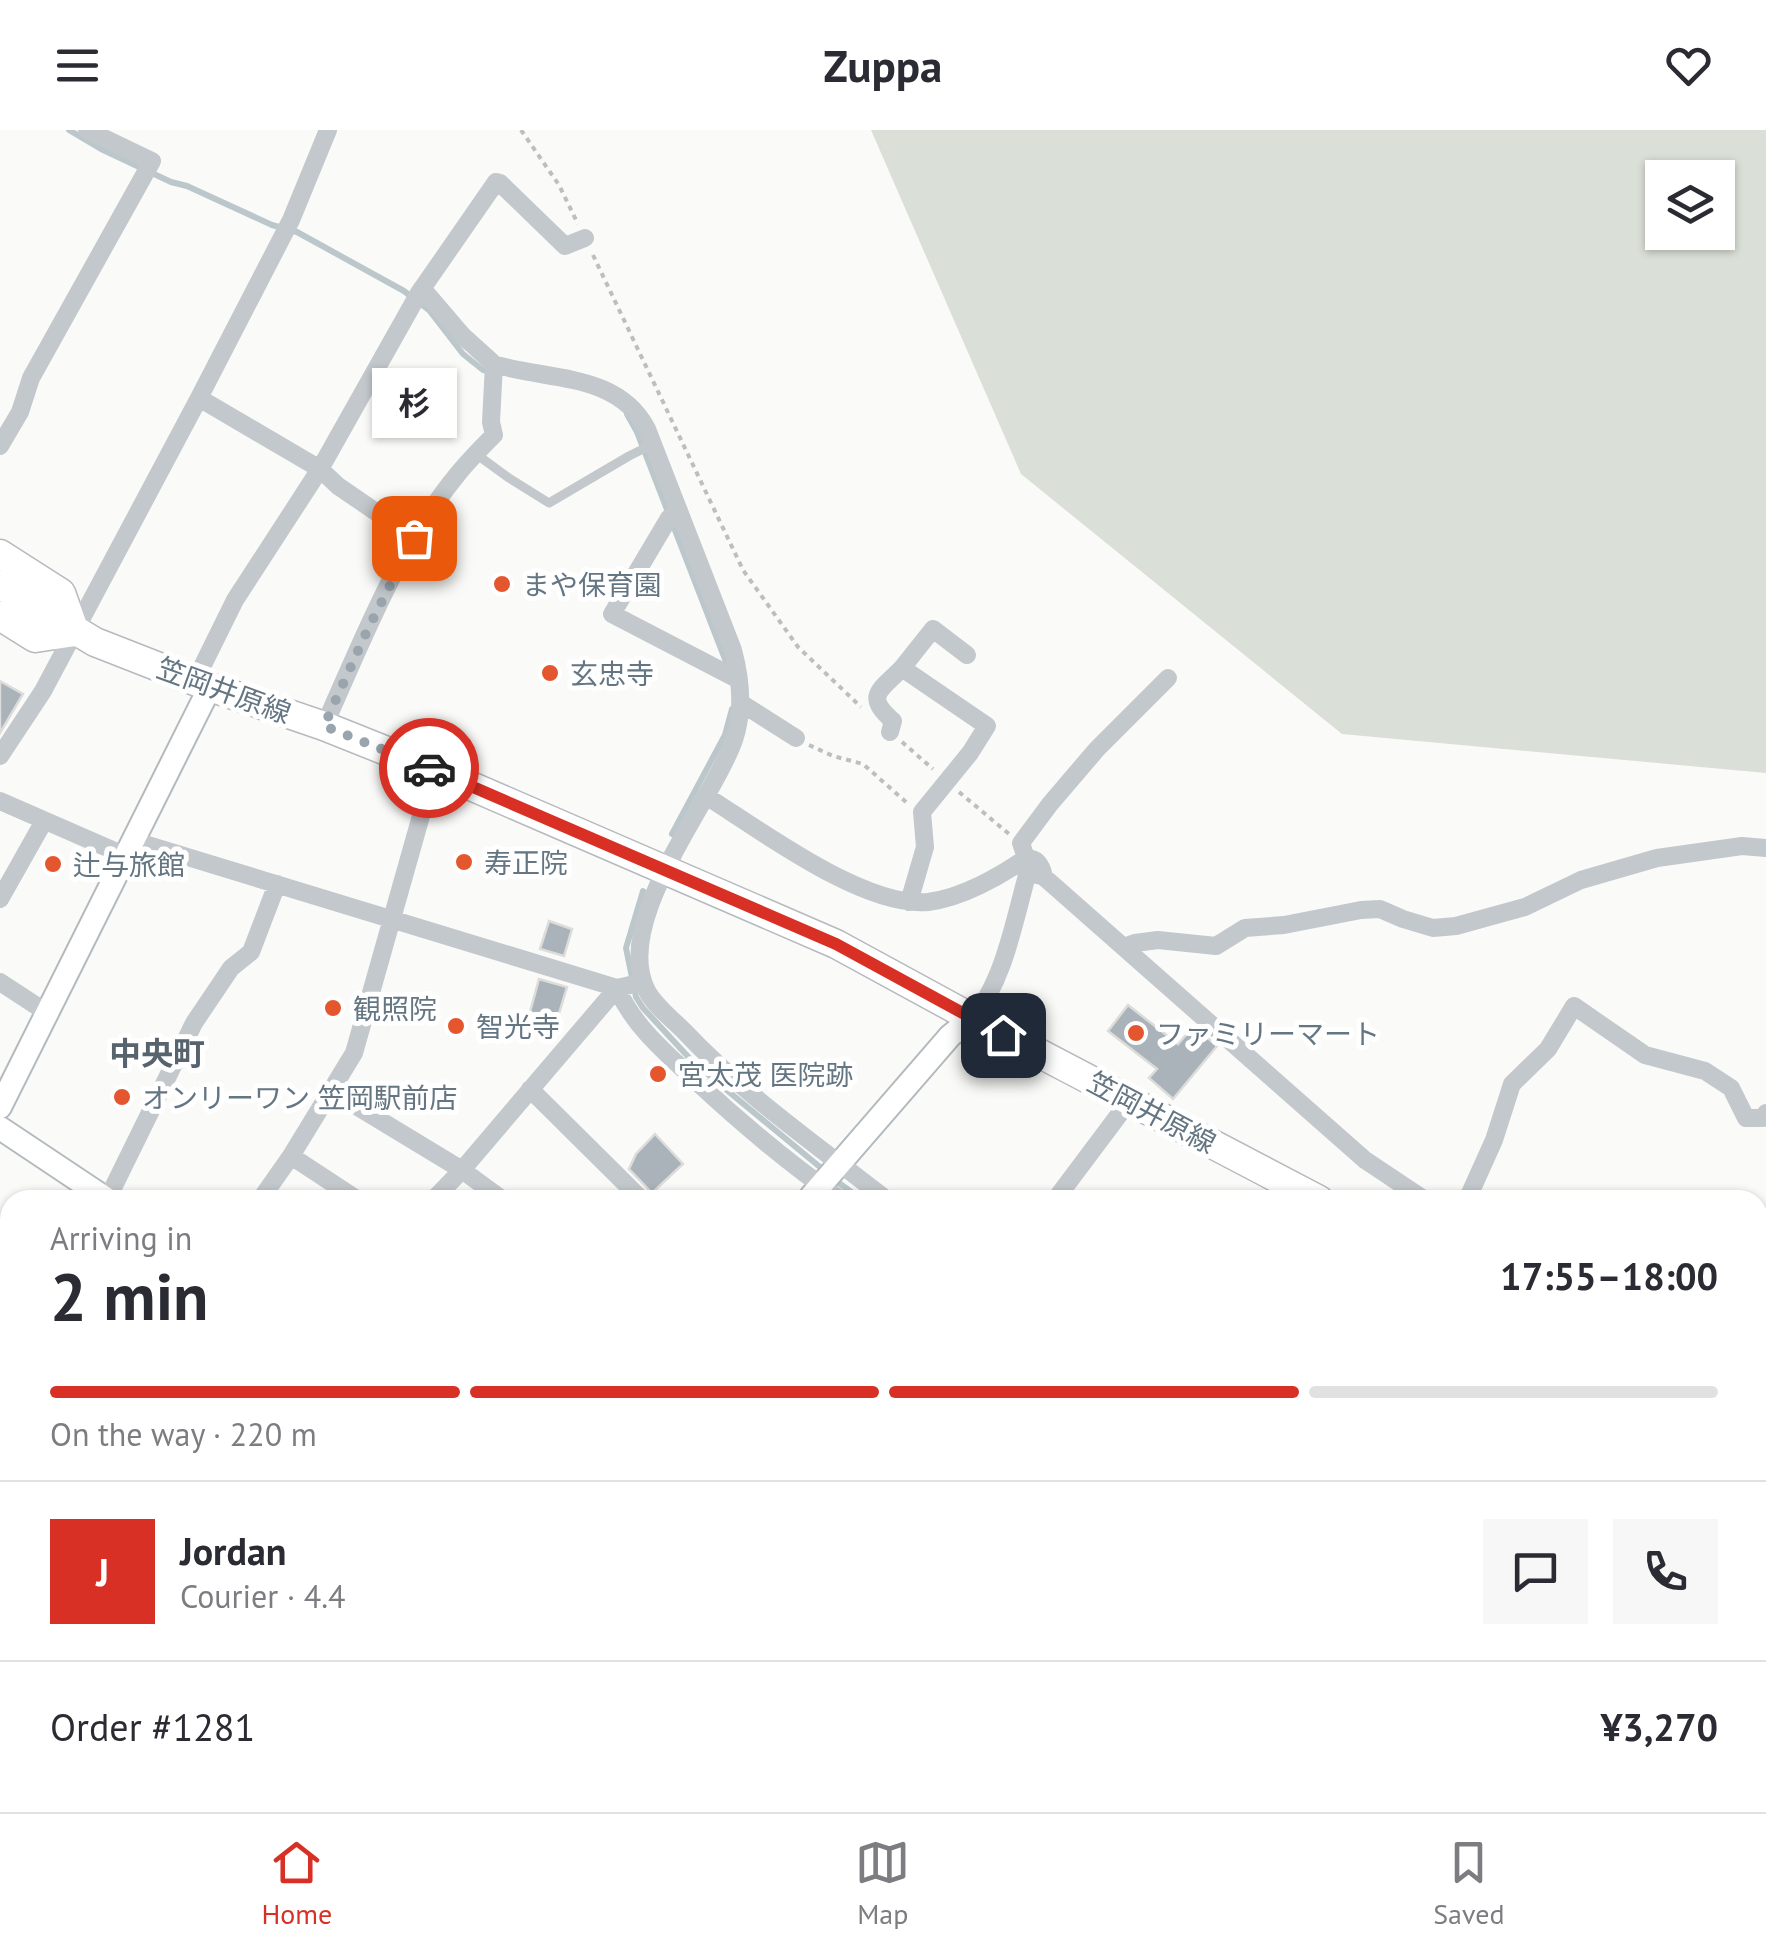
<!DOCTYPE html>
<meta charset="utf-8">
<style>
body{margin:0;font-family:"PT Sans","Noto Sans JP",sans-serif;background:#f7f7f7;color:#2b2b33;height:100vh;display:flex;flex-direction:column;font-size:38px;white-space:nowrap}
*{box-sizing:border-box;margin:0}
p{font-size:32px;color:#7c7c81}
.icon{flex:none;width:55px;height:55px;fill:none;stroke:currentColor;stroke-width:2;stroke-linecap:round;stroke-linejoin:round}
.map{position:relative;flex:1;overflow:hidden}
.panel{position:absolute;left:0px;top:1060px;width:1768px;height:622px;display:flex;flex-direction:column;background:#fff;border-radius:30px 30px 0 0;box-shadow:0 2px 8px #0004}
.panel>*{flex:none}
.fabs{position:absolute;left:1645px;top:30px;display:grid;gap:20px}
.fabs a{display:grid;place-items:center;width:90px;height:90px;border-radius:0px;background:#fff;box-shadow:0 2px 8px #0004;font-size:50px}
.pin{position:absolute;display:grid;place-items:center;width:85px;height:85px;color:#fff;margin:-42px;border-radius:20px;box-shadow:0 5px 15px #0006}
.courier{position:absolute;display:grid;place-items:center;width:100px;height:100px;margin:-50px;border:8px solid #d93025;border-radius:50%;background:#fff;color:#222;box-shadow:0 2px 12px #0007}
.bubble{position:absolute;height:70px;border-radius:0px;background:#fff;box-shadow:0 2px 8px #0004;font-size:32px;font-weight:700;line-height:70px;text-align:center}
.overview em{font-style:normal;font-weight:700}
.overview div{display:flex;flex-direction:column-reverse}
.overview{display:flex;align-items:center;justify-content:space-between;height:170px;padding:0 50px}
h1{font-size:65px;font-weight:700;line-height:75px}
.bar{display:grid;grid-template-columns:repeat(4,1fr);gap:15px 10px;align-content:center;height:120px;padding:0 50px}
.bar i{height:12px;border-radius:8px;background:#e1e1e2}
.bar .on{background:#d93025}
.bar p{grid-column:span 4}
.line{display:flex;align-items:center;gap:25px;padding:0 50px;border-top:2px solid #e1e1e2}
.line div{flex:1}
.round{display:grid;place-items:center;flex:none;width:105px;height:105px;border-radius:0px;background:#f7f7f7}
header{display:flex;justify-content:space-between;align-items:center;height:130px;padding:0 50px;background:#fff;font-size:45px;font-weight:700}
.tab-bar{display:flex;justify-content:space-around;align-items:center;height:140px;border-top:2px solid #e1e1e2;background:#fff;font-size:28px;color:#7c7c81}
.tab-bar a{display:grid;justify-items:center;gap:5px}
.tab-bar .on{color:#d93025}
.map>svg:first-child{display:block}
</style>
<header><svg class="icon" aria-label="menu" viewBox="0 0 24 24"><path d="M4 6h16M4 12h16M4 18h16"/></svg>Zuppa<svg class="icon" aria-label="heart" viewBox="0 0 24 24"><path d="M12 20l-8-8c-3-5 5-10 8-4 3-6 11-1 8 4z"/></svg></header>
<div class="map">
<svg width="1766" height="1682" viewBox="0 0 1766 1682">
<rect width="100%" height="100%" fill="#fafaf8"/>
<path fill="#e8e9e9" d="M 1758,1493 L 1766,1497 L 1766,1682 L 1702,1682 L 1695,1673 L 1758,1672 Z
M 543,1673 L 543,1672 L 669,1673 L 647,1682 L 538,1682 Z"/>
<path fill="#dadfd7" fill-rule="evenodd" d="M 871,0 L 1766,0 L 1766,643 L 1342,604 L 1021,344 ZM 1662,48 L 1718,48 L 1718,102 L 1662,102 Z"/>
<g fill="none" stroke-linecap="round" stroke-linejoin="round">
<path stroke="#bbc7cb" stroke-width="6" d="M 69,0 L 101,19 L 171,52 L 187,56 L 272,95 L 297,102 L 404,161 L 429,180 L 463,224 L 483,240 L 489,241
M 627,284 L 637,302 L 728,537
M 672,704 L 725,605 L 732,579
M 643,761 L 626,818 L 636,867 L 643,878 L 694,933 L 826,1042
M 835,1050 L 862,1070
M 1758,1386 L 1766,1386"/>
</g>
<path fill="#aab3b9" stroke="#dcdcda" stroke-width="2.5" d="M 0,551 L 23,564 L 0,603 Z
M 549,791 L 572,799 L 564,826 L 540,819 Z
M 539,849 L 567,857 L 557,890 L 530,882 Z
M 1128,875 L 1178,914 L 1194,896 L 1217,916 L 1173,969 L 1149,948 L 1157,939 L 1108,901 Z
M 655,1004 L 683,1034 L 652,1063 L 629,1039 L 636,1024 Z"/>
<g fill="none" stroke-linecap="round" stroke-linejoin="round">
<g stroke="#b3babf" stroke-width="26">
<path id="secondary" d="M 0,977 L 210,557
M 0,998 L 108,1070
M 808,1070 L 950,906 L 972,888
M 45,1682 L 58,1672"/>
</g>
<g stroke="#b5babe" stroke-width="31">
<path id="primary" d="M 0,424 L 61,463 L 75,502
M 0,455 L 95,512 L 210,557 L 324,596 L 434,640 L 836,814 L 972,888 L 1319,1070
M 0,486 L 35,508 L 75,502
M 1758,1247 L 1766,1250"/>
</g>
<path stroke="#bbbfc2" stroke-width="4" stroke-dasharray="5 5" stroke-linecap="butt" d="M 521,0 L 559,55 L 578,94
M 593,125 L 743,440 L 798,517 L 861,577
M 902,612 L 933,639
M 809,615 L 833,626 L 863,634 L 906,672
M 959,662 L 1009,704"/>
<path stroke="#c3c8cc" stroke-width="9" d="M 476,324 L 509,348 L 549,373 L 629,326 L 653,314"/>
<path stroke="#c3c8cc" stroke-width="18" d="M 494,234 C 548,251 617,242 647,299 L 733,520 C 741,550 744,581 734,610 C 711,674 611,792 647,861 C 655,876 671,888 683,900 C 743,964 818,1016 887,1070
M 199,268 L 320,339 L 338,356 L 414,408
M 0,316 L 20,282 L 31,248 L 152,31 L 87,0
M 679,381 L 669,388 L 612,484 L 739,550
M 902,538 L 933,499 L 967,525
M 195,551 L 235,470 L 320,339 L 419,163 L 496,52 L 500,53 L 565,116 L 585,108
M 741,573 L 796,608
M 324,596 C 361,514 399,415 457,345 C 468,331 481,318 494,305 L 491,292 L 494,234 L 463,206 L 422,158
M 890,602 L 893,591 C 864,565 880,561 902,538 L 987,596 L 970,623 L 922,682 L 925,717 L 909,772
M 0,626 L 43,561 L 199,268 L 291,90 L 328,0
M 706,666 C 760,700 864,778 928,772 C 961,768 999,747 1026,728 C 1038,728 1042,737 1044,747
M 0,671 L 126,726
M 135,711 L 617,858 C 633,896 667,924 697,952 C 742,994 790,1034 841,1070
M 1026,728 L 1021,713 L 1050,674 L 1097,619 L 1168,548
M 1028,742 L 1044,747 L 1365,1030 L 1425,1070
M 0,769 L 44,691
M 1124,817 L 1135,813 L 1158,810 L 1216,816 L 1245,798 L 1284,795 L 1361,780 L 1380,779 L 1403,789 L 1433,798 L 1456,796 L 1525,777 L 1581,750 L 1657,728 L 1742,716 L 1766,718
M 0,852 L 49,884
M 972,888 C 1004,853 1015,787 1028,742 L 1019,734
M 530,959 L 642,1070
M 330,960 L 462,1040 L 503,1070
M 291,1026 L 358,1070
M 107,1070 L 194,893 L 231,838 L 251,822 L 277,754
M 260,1070 L 291,1026 L 354,923 L 434,640
M 433,1070 L 462,1040 L 617,858 L 643,852
M 1055,1070 L 1130,970
M 1467,1070 L 1494,1010 L 1512,954 L 1548,919 L 1574,876 L 1645,925 L 1705,941 L 1731,958 L 1746,988 L 1763,988 L 1766,983
M 0,1237 L 10,1222
M 0,1371 L 10,1373
M 1758,1373 L 1766,1373
M 1758,1415 L 1766,1417
M 0,1512 L 10,1602
M 23,1672 L 26,1682
M 287,1672 L 293,1682
M 1197,1672 L 1207,1682
M 1463,1672 L 1464,1682
M 1688,1672 L 1695,1682"/>
<use href="#secondary" stroke="#fff" stroke-width="22"/>
<use href="#primary" stroke="#fff" stroke-width="28"/>
</g>
<g fill="none" stroke-linecap="round" stroke-linejoin="round">
<path stroke="#99a4ac" stroke-width="10" stroke-dasharray="0 18" d="M 414,408 L 367,501 L 324,596 L 429,638"/>
<path stroke="#d93025" stroke-width="12" d="M 429,638 L 836,814 L 1003,905"/>
</g>
<g fill="#e4572e" stroke="#fff" stroke-width="4">
<circle cx="502" cy="454" r="10"/>
<circle cx="550" cy="543" r="10"/>
<circle cx="464" cy="732" r="10"/>
<circle cx="53" cy="734" r="10"/>
<circle cx="333" cy="878" r="10"/>
<circle cx="456" cy="896" r="10"/>
<circle cx="1136" cy="903" r="10"/>
<circle cx="658" cy="944" r="10"/>
<circle cx="122" cy="967" r="10"/>
</g>
<g text-anchor="middle" dominant-baseline="central" stroke-width="10" stroke-linejoin="round" paint-order="stroke">
<g font-size="28" fill="#657683" stroke="#fff" text-anchor="start">
<text x="522" y="454">まや保育園</text>
<text x="570" y="543">玄忠寺</text>
<text x="484" y="732">寿正院</text>
<text x="73" y="734">辻与旅館</text>
<text x="353" y="878">観照院</text>
<text x="476" y="896">智光寺</text>
<text x="1156" y="903">ファミリーマート</text>
<text x="678" y="944">宮太茂 医院跡</text>
<text x="142" y="967">オンリーワン 笠岡駅前店</text>
</g>
<g font-size="28" fill="#657683" stroke="#fff">
<text transform="translate(224 560) rotate(20)">笠岡井原線</text>
<text transform="translate(1152 982) rotate(28)">笠岡井原線</text>
</g>
<g font-size="32" font-weight="bold" fill="#57646e" stroke="#fff">
<text x="157" y="923">中央町</text>
</g>
</g>
</svg>
<div class="fabs">
<a><svg class="icon" aria-label="layers" viewBox="0 0 24 24"><path d="M12 4l9 5-9 5-9-5zM3 14l9 5 9-5"/></svg></a>
</div>
<div class="pin" style="left:414px;top:408px;background:#ea580c"><svg class="icon" aria-label="bag" viewBox="0 0 24 24"><path d="M5 8h14l-1 12H6zM9 8a3 3 0 0 1 6 0"/></svg></div>
<div class="pin" style="left:1003px;top:905px;background:#1f2937"><svg class="icon" aria-label="home" viewBox="0 0 24 24"><path d="M3 11l9-7 9 7M6 9v11h12V9"/></svg></div>
<div class="courier" style="left:429px;top:638px"><svg class="icon" aria-label="car" viewBox="0 0 24 24"><path d="M5 17H2v-5l4-1 3-4h7l3 4 3 1v5h-3M9 17h6M6 11h13"/><circle cx="7" cy="17" r="2"/><circle cx="17" cy="17" r="2"/></svg></div>
<div class="bubble" style="left:372px;top:238px;width:85px">杉</div>
<section class="panel">
<div class="overview"><div><h1>2 min</h1><p>Arriving in</p></div><em>17:55–18:00</em></div>
<div class="bar"><i class="on"></i><i class="on"></i><i class="on"></i><i></i><p>On the way · 220 m</p></div>
<div class="line" style="height:180px"><b class="round" style="background:#d93025;color:#fff">J</b><div><b>Jordan</b><p>Courier · 4.4</p></div><a class="round"><svg class="icon" aria-label="chat" viewBox="0 0 24 24"><path d="M4 5h16v11H9l-5 4z"/></svg></a><a class="round"><svg class="icon" aria-label="phone" viewBox="0 0 24 24"><path d="M5 4h4l2 5-3 2q2 4 5 5l2-3 5 2v4C11 20 4 13 5 4z"/></svg></a></div>
<div class="line" style="height:130px"><div>Order #1281</div><b>¥3,270</b></div>
</section>
</div>
<nav class="tab-bar">
<a class="on"><svg class="icon" aria-label="home" viewBox="0 0 24 24"><path d="M3 11l9-7 9 7M6 9v11h12V9"/></svg>Home</a>
<a><svg class="icon" aria-label="map" viewBox="0 0 24 24"><path d="M3 6l6-2 6 2 6-2v14l-6 2-6-2-6 2zM9 4v14M15 6v14"/></svg>Map</a>
<a><svg class="icon" aria-label="saved" viewBox="0 0 24 24"><path d="M7 4h10v16l-5-4-5 4z"/></svg>Saved</a>
</nav>
